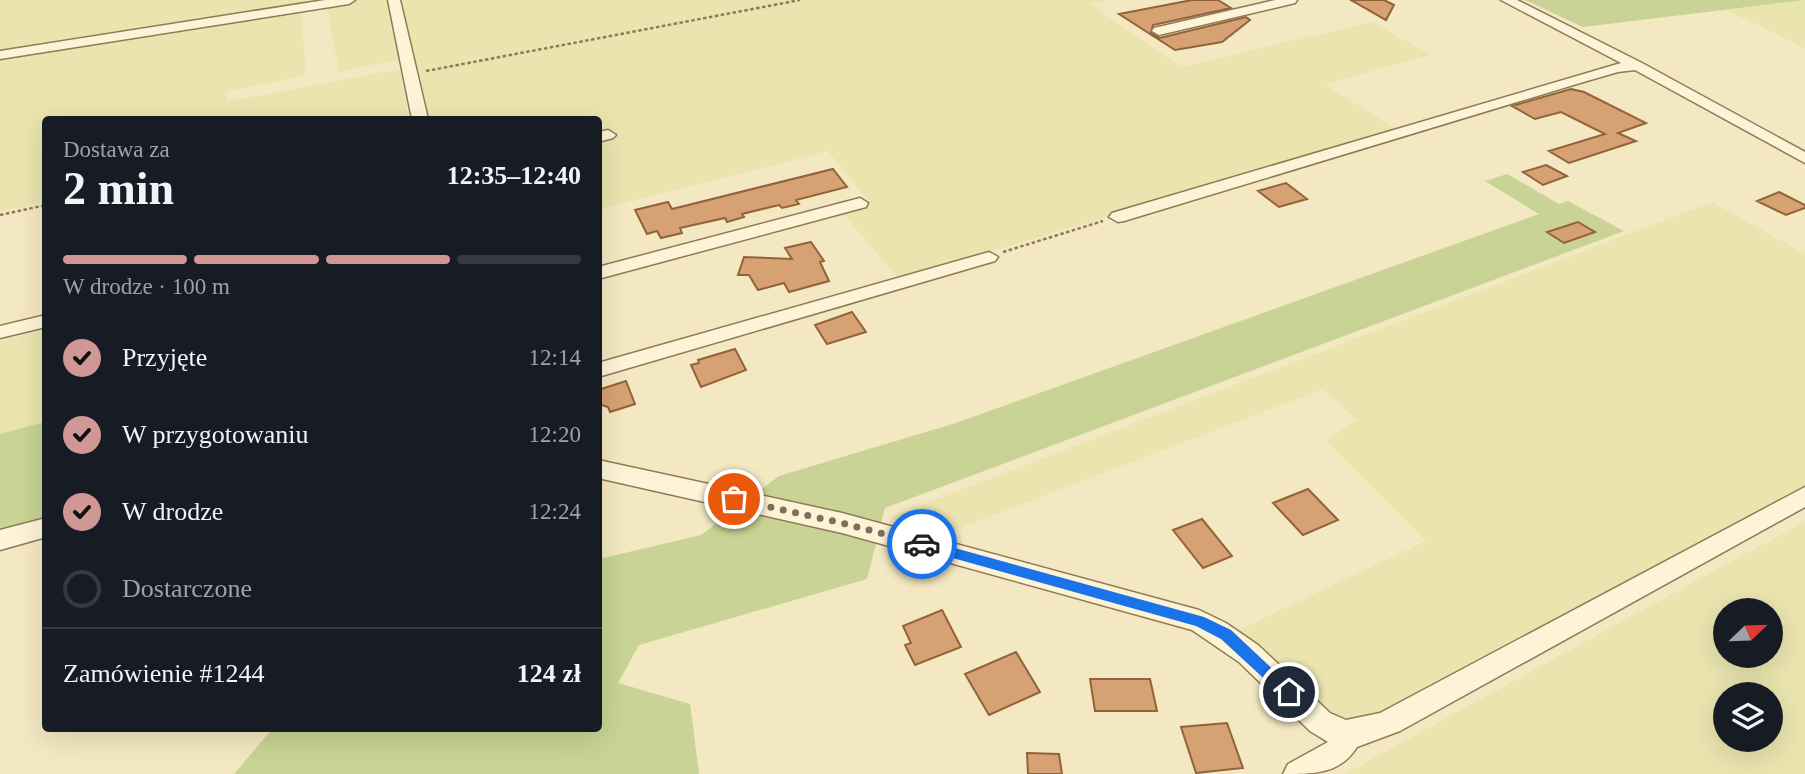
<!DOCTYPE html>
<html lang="pl">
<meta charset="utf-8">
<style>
body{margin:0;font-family:Georgia,serif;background:#242831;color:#f1f3f6;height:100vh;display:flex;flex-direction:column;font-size:26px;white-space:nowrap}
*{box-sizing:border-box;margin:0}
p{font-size:23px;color:#9ea1a6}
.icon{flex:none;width:38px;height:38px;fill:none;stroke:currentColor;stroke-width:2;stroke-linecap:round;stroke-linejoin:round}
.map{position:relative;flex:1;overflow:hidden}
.details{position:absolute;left:42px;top:116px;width:560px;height:616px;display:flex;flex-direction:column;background:#171b24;border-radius:7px;box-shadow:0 7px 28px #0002}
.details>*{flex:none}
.needle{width:46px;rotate:67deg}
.fabs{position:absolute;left:1713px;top:598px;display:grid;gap:14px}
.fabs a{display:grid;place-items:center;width:70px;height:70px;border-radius:50%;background:#171b24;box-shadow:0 7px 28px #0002;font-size:35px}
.pin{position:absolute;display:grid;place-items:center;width:60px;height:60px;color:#fff;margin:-30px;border:4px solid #fff;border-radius:50%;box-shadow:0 2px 7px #0007}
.courier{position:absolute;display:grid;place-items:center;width:70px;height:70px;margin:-35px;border:5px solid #1a73e8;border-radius:50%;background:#fff;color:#222;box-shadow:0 2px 9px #0007}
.overview em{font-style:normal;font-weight:600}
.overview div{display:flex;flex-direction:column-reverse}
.overview{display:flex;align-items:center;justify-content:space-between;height:119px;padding:0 21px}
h1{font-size:46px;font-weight:600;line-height:52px}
.bar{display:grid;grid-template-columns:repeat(4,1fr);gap:10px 7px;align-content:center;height:84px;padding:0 21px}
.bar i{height:9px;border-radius:5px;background:#363941}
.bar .selected{background:#d09795}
.bar p{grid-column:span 4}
.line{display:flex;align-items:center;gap:18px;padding:0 21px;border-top:2px solid #363941}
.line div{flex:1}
ol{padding:0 21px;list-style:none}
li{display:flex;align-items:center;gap:21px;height:77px}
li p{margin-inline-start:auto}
li .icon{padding:7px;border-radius:50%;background:#d09795;color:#111;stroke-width:4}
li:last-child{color:#9ea1a6}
li i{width:38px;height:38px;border:4px solid #363941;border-radius:50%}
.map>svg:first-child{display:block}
</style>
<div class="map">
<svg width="1805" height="774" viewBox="0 0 1805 774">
<rect width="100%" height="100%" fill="#f3e8c2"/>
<path fill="#eae4af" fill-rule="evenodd" d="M 0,0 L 1111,0 L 1090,4 L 1181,67 L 1372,22 L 1431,55 L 1324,84 L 1401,132 L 898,278 L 843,213 L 871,204 L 828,151 L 599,209 L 598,119 L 425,119 L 411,57 L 339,72 L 327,7 L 301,11 L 306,75 L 226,92 L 226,102 L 400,69 L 409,119 L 46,119 L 45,202 L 0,212 Z
M 1805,0 L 1805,48 L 1726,10 Z
M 1712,202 L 1805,254 L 1805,490 L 1363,725 L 1316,706 L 1234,632 L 1426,541 L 1326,441 L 1357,420 L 1323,389 L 934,538 L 890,517 Z
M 45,330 L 45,422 L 0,434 L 0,341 Z
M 1805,522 L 1805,774 L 1345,774 L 1721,567 ZM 1726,611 L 1771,611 L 1771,656 L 1726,656 ZM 1726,695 L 1771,695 L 1771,740 L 1726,740 Z"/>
<path fill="#c8d395" d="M 1525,0 L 1805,0 L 1583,27 Z
M 1507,174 L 1559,204 L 1568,201 L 1624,231 L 885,508 L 867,579 L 639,645 L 618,683 L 690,704 L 699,774 L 234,774 L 273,728 L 598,728 L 599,559 L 701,535 L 779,476 L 956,423 L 1539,214 L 1485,181 Z
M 45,422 L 45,524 L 0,537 L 0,434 Z"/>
<path fill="#d6a274" stroke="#926239" stroke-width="2" d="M 1192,0 L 1218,0 L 1231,8 L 1153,25 L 1151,33 L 1160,38 L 1246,17 L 1250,20 L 1222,42 L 1175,50 L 1119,14 Z
M 1351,0 L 1384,0 L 1394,5 L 1386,20 Z
M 1571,89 L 1584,92 L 1646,123 L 1618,133 L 1636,141 L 1569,163 L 1549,151 L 1605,134 L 1561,112 L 1535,119 L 1512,106 Z
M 1546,165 L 1567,176 L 1543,185 L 1523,172 Z
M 833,169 L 847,187 L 796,200 L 799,204 L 782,208 L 779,205 L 742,214 L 744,217 L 727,222 L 725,218 L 680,228 L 682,233 L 661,238 L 657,231 L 647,234 L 635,210 L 668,202 L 672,209 Z
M 1286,183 L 1307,199 L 1279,207 L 1258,191 Z
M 1779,192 L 1805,205 L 1805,208 L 1786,215 L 1757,201 Z
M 1578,222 L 1595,232 L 1564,243 L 1547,232 Z
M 811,242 L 824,261 L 820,262 L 829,281 L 789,292 L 784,283 L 758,290 L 749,275 L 738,275 L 744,257 L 792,259 L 785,248 Z
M 852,312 L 866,332 L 827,344 L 815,325 Z
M 735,349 L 746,370 L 701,387 L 691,365 L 699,363 L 698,360 Z
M 626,381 L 635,404 L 610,412 L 608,407 L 598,404 L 598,390 Z
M 1308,489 L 1338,520 L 1303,535 L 1273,503 Z
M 1202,519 L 1232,556 L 1203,568 L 1173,530 Z
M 942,610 L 961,647 L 915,665 L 905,645 L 911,643 L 903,626 Z
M 1016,652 L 1040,692 L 989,715 L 965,674 Z
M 1090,679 L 1150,679 L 1157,711 L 1095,711 Z
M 1227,723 L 1243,768 L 1196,773 L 1181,727 Z
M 1027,753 L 1059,754 L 1062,774 L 1028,774 Z"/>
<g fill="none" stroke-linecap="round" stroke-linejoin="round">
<g stroke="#907957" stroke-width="3">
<path id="minor" d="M 325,0 L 355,0 L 349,4 L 0,59 L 0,51 Z
M 388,0 L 400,0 L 428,119 L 412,119 Z
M 1275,0 L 1297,0 L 1295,3 L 1159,35 L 1152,31 L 1154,28 Z
M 1501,0 L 1517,0 L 1642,63 L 1805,152 L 1805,163 L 1635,70 L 1618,72 L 1580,83 L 1124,221 L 1118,222 L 1109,217 L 1112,213 L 1621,63 Z
M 608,130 L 616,135 L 613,138 L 598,142 L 598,132 Z
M 860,198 L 868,203 L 866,207 L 598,279 L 598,267 Z
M 989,252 L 998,257 L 995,261 L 598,377 L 598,363 Z
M 46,315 L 46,327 L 0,338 L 0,326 Z
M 598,460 L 842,513 L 1199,610 L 1226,623 L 1258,645 L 1330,713 L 1346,720 L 1380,713 L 1805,487 L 1805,507 L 1400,731 L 1357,747 C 1340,774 1315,774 1283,774 L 1288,764 L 1328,742 L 1310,731 L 1239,662 L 1192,630 L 842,533 L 598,478 Z
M 46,518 L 46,537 L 0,550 L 0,530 Z"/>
</g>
<path stroke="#907957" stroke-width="2.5" stroke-dasharray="3.5 2.5" stroke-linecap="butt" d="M 426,71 L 800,0
M 0,215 L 46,205
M 1003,252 L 1103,221"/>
<use href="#minor" fill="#fdf4d7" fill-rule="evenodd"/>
</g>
<path fill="#1a73e8" d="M 922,539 L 1204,617 L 1231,630 L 1297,692 L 1295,697 L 1284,697 L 1221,639 L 1196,626 L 917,548 L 915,544 Z"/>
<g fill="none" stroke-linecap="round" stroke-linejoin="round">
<path stroke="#7d7057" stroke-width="7" stroke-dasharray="0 12.6" d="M 734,499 L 842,523 L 922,544"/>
</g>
</svg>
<div class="fabs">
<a><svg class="needle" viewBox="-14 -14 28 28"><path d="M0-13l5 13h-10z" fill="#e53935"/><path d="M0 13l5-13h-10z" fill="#9ea1a6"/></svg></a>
<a><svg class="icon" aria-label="layers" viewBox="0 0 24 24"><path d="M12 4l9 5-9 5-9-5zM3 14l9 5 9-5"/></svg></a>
</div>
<div class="pin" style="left:734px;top:499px;background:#ea580c"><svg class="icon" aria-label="bag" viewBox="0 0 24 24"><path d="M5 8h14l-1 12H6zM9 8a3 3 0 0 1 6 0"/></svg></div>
<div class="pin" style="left:1289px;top:692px;background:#1f2937"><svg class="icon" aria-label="home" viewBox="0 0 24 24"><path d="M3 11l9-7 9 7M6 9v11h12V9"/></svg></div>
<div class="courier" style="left:922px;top:544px"><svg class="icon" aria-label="car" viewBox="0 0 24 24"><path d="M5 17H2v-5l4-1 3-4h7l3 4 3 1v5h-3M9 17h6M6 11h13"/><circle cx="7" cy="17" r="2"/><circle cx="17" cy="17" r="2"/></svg></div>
<section class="details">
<div class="overview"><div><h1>2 min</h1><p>Dostawa za</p></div><em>12:35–12:40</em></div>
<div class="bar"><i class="selected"></i><i class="selected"></i><i class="selected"></i><i></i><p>W drodze · 100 m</p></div>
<ol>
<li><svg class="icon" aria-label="check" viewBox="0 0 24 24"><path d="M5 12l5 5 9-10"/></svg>Przyjęte<p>12:14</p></li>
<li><svg class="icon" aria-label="check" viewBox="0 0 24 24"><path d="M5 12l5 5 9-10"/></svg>W przygotowaniu<p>12:20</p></li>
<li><svg class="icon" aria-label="check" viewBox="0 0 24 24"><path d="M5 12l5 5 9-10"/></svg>W drodze<p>12:24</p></li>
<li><i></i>Dostarczone</li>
</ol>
<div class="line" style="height:91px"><div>Zamówienie #1244</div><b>124 zł</b></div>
</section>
</div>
